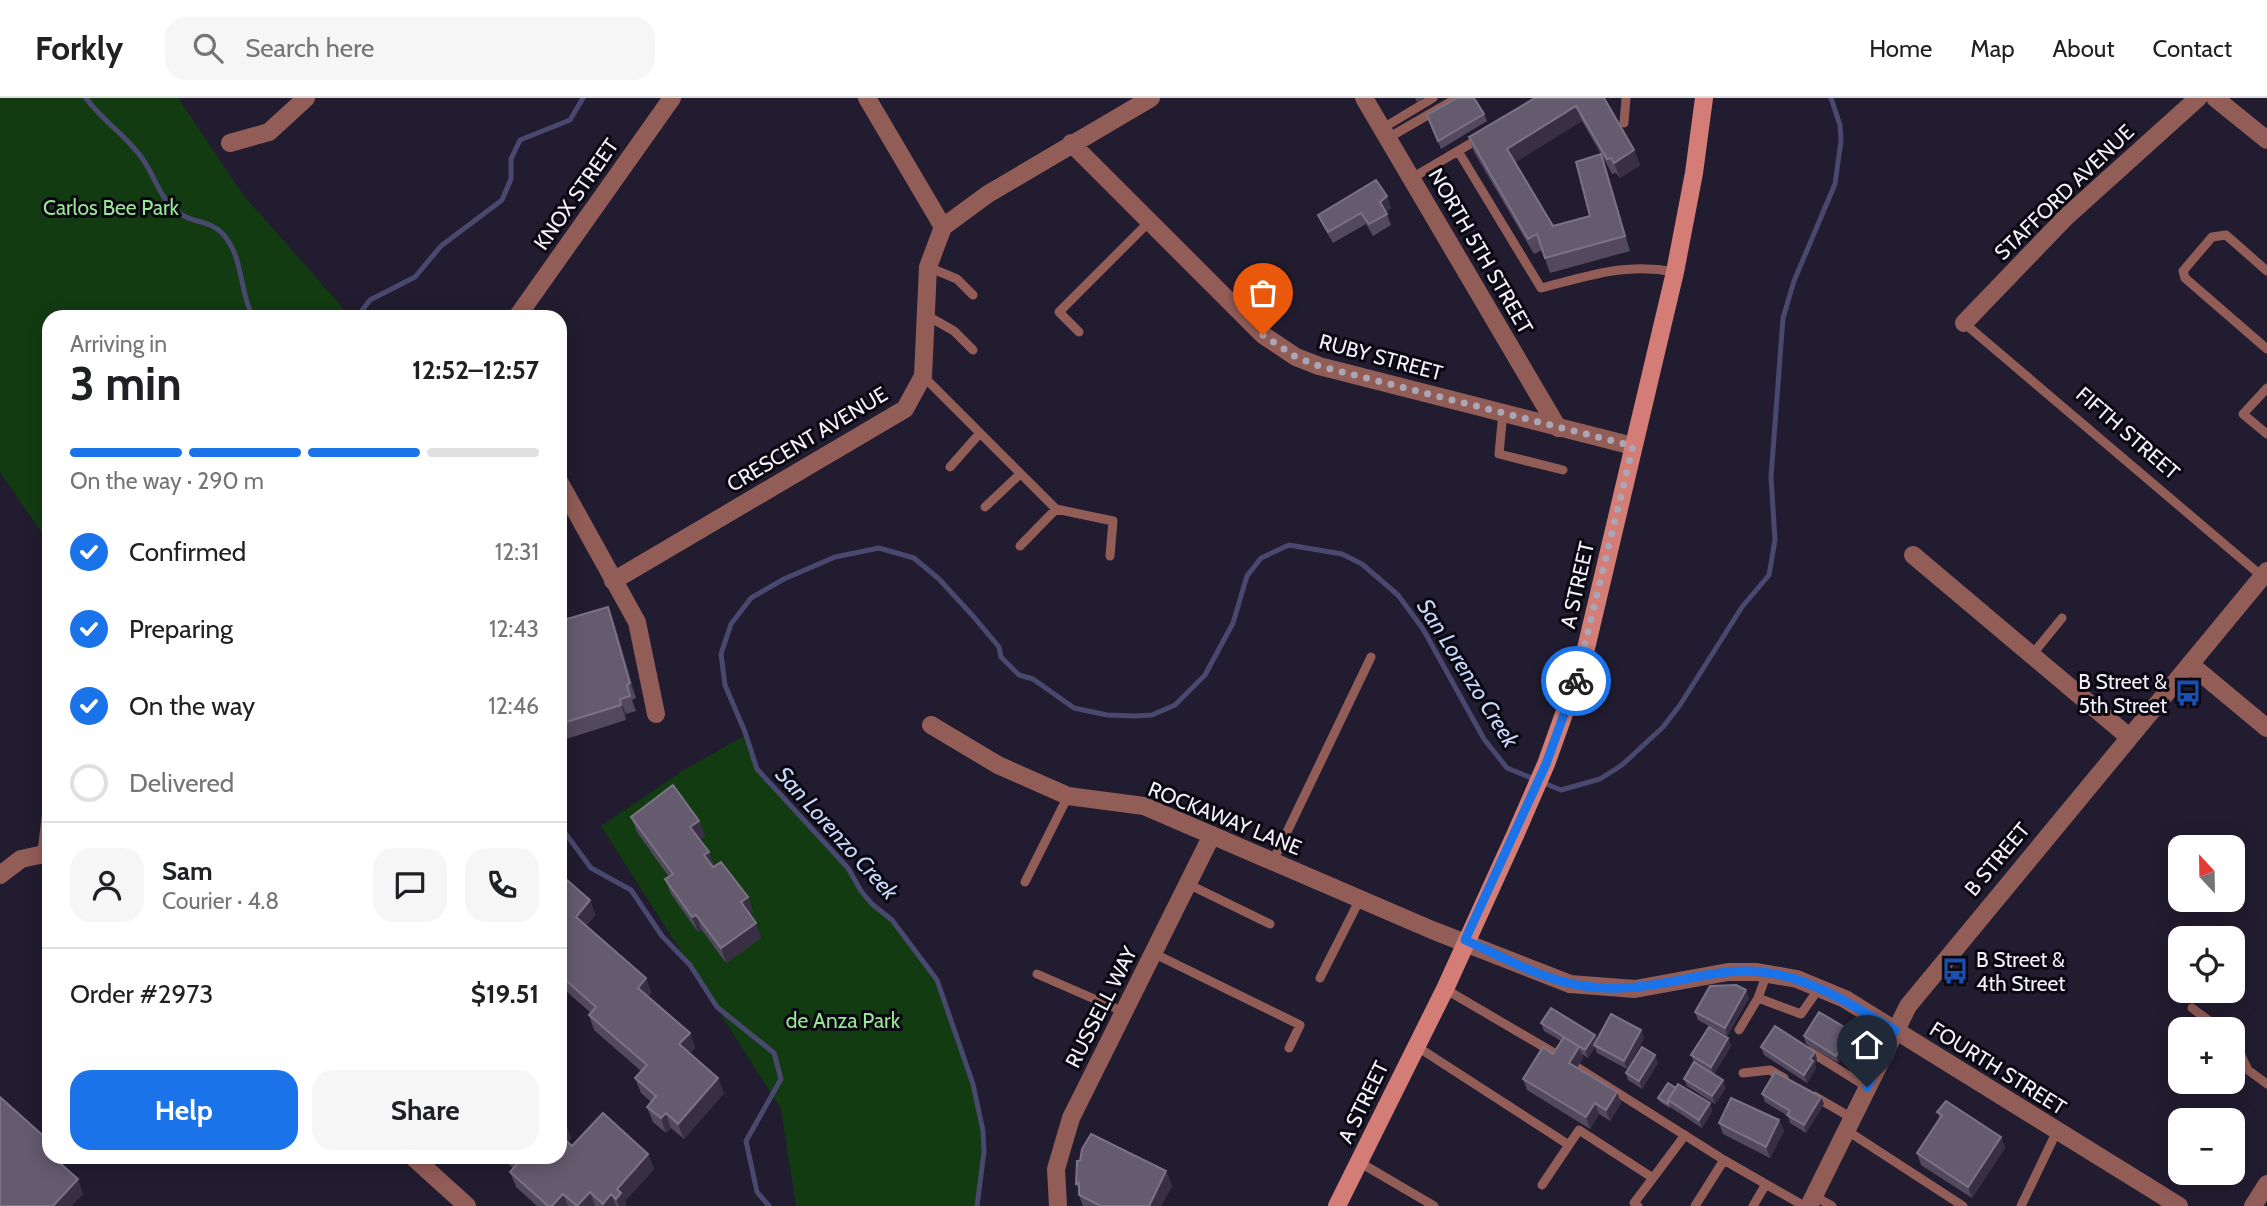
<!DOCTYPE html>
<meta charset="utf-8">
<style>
body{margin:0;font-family:Cabin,sans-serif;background:#f6f6f6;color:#202124;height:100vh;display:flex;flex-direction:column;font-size:26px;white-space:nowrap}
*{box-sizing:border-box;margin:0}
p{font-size:23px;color:#757577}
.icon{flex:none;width:38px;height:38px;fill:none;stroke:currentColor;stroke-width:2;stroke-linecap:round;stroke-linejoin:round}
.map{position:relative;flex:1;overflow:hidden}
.details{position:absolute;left:42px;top:212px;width:525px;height:854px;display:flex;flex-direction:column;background:#fff;border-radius:21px;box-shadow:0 4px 18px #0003}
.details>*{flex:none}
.needle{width:46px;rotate:338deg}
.tools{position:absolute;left:2168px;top:737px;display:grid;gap:14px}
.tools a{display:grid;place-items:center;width:77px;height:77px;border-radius:14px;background:#fff;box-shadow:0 4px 18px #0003;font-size:35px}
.pin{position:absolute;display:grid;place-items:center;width:60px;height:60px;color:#fff;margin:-72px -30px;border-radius:50% 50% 50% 0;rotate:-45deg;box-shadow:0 0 7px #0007}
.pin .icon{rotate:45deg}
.courier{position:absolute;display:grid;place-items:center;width:70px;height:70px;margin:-35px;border:5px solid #1a73e8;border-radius:50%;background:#fff;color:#222;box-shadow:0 2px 9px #0007}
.head em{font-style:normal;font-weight:700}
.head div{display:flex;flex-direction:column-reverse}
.head{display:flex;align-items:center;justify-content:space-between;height:119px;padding:0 28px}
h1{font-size:46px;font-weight:700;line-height:52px}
.bar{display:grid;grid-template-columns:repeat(4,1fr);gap:10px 7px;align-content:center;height:84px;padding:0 28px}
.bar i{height:9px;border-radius:5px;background:#e0e0e0}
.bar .current{background:#1a73e8}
.bar p{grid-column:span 4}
.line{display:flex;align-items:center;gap:18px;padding:0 28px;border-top:2px solid #e0e0e0}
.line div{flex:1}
.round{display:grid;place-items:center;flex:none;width:74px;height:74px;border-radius:21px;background:#f6f6f6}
ol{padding:0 28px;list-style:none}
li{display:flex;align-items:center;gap:21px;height:77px}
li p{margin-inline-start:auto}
li .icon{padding:7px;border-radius:50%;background:#1a73e8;color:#fff;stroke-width:4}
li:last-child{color:#757577}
li i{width:38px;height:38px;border:4px solid #e0e0e0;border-radius:50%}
.primary-button{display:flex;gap:14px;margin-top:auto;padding:14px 28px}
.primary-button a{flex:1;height:80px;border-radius:21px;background:#1a73e8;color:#fff;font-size:28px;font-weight:700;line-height:80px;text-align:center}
.primary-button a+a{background:#f6f6f6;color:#202124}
header{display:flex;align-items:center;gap:42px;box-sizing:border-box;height:98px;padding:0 35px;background:#fff;border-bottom:2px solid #e0e0e0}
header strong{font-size:33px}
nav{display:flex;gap:38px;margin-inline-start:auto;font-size:24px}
.search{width:490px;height:63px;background:#f6f6f6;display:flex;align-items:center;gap:18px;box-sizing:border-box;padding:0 24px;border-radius:21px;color:#757577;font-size:26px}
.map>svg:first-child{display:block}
</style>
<header>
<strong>Forkly</strong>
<div class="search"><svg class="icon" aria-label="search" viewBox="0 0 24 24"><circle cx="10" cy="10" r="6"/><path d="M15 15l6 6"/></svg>Search here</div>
<nav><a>Home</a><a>Map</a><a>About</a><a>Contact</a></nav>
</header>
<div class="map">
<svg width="2267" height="1108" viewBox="0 0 2267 1108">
<rect width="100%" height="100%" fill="#221c30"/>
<path fill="#123b12" d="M 0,0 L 178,0 L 244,98 L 351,219 L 49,219 L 49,445 L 0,374 Z
M 746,637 L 762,680 L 848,770 L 853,783 L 872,806 L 892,822 L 937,882 L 973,986 L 983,1033 L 984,1054 L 977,1108 L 796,1108 L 781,1011 L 601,728 L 684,672 Z"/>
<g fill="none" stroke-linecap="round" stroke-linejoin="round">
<path stroke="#49486f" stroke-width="5" d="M 86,0 C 102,23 129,39 144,63 C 156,81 160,101 179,115 C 192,125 209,122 222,135 C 244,158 239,194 253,219
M 357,219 L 370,202 L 415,179 L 441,148 L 502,102 L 511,81 L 511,61 L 520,42 L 570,22 L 583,0
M 560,728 L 591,770 L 631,792 L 662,838 L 690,867 L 717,909 L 774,955 L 781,981 L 746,1043 L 757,1094 L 769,1108
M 977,1108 L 984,1054 L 983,1033 L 973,986 L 937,882 L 892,822 L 872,806 L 861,793 L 848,770 L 757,671 L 745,634 L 725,587 L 721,556 L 731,526 L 751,500 L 784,481 L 835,459 L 879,450 L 914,460 L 939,481 L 973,518 L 999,549 L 1001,559 L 1019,577 L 1033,581 L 1074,610 L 1107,617 L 1136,618 L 1152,617 L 1175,607 L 1205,577 L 1233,525 L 1247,478 L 1261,460 L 1289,447 L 1342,456 L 1362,466 L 1398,497 L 1423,531 L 1484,641 L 1507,670 L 1561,692 L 1600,681 L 1622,667 L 1663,629 L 1680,607 L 1742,509 L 1769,477 L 1775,442 L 1771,379 L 1783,220 L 1794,183 L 1835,86 L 1841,43 L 1840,27 L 1831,0"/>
<path stroke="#925c57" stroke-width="9" d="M 1624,25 L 1626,0
M 1383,30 L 1433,0
M 1388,40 L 1457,0
M 1458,53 L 1541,190 C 1589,178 1625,164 1675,174
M 1412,80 L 1480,40
M 928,169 L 957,181 L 973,197
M 2267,173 L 2226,137 L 2212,139 L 2183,173 L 2185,180 L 2267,251
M 926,217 L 954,233 L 973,252
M 1964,225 L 2264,480
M 1079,234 L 1059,214 L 1148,125
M 923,278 L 1056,411 L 1113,423 L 1110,458
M 2267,290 L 2243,316 L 2267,336
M 1503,314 L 1499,356 L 1563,372
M 950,369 L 980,335
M 985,409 L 1020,376
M 1020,448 L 1056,411
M 2032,557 L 2062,520
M 42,754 L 49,694
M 1273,763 L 1371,559
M 1025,784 L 1068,698
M 1188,786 L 1270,826
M 1153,855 L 1300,927 L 1289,950
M 1037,876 L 1124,914
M 1320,880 L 1360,801
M 1445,891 L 1561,959 L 1724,1062
M 1758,900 L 1767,875
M 2192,910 L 2220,931
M 1739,932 L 1758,900 L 1801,916 L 1820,889
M 2233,941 L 2248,972 L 2267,986
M 1416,948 L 1569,1047
M 1809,953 L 1867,989
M 1743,975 L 1770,972 L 1784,980
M 1814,998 L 1852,1020
M 1846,1032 L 1963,1108
M 1359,1064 L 1434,1108
M 1653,1080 L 1685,1037
M 1542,1087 L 1579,1032 L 1653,1080 L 1634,1105 L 1638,1108
M 1814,1098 L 1832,1108
M 1695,1108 L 1724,1062 L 1804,1108
M 1753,1108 L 1766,1086
M 2021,1108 L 2057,1033"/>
<path stroke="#925c57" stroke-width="18" d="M 867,0 L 943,129
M 1364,0 L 1558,330
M 2215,0 L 2267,42
M 230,45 L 269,34 L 306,0
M 1071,45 L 1263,237 L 1296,259 L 1319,268 L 1633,348
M 517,219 L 672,0
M 1964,225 L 2066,119 L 2198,0
M 560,385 L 637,524 L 656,616
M 1913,457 L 2129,639
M 613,483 L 905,311 L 923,278 L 928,169 L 943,129 L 988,96 L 1151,0
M 2190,566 L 2267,630
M 931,627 L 998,667 L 1068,698 L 1144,708 L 1432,832 L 1570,886 L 1635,891 L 1728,874 L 1757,874 L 1797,881 L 1845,901 L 2179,1108
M 0,777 L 21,761 L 49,755
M 413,1059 L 467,1108
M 1058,1108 L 1056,1071 L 1071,1020 L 1212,737
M 2253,1108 L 2267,1086"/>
<path stroke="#925c57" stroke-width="18" d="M 1809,1108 L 1908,908 L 2267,473"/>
<path stroke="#d47d76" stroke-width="18" d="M 1337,1108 L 1445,891 L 1516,735 L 1546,666 L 1583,563 L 1675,174 L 1694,75 L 1704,0"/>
</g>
<path fill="#53495e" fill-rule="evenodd" d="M 1415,0 L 1423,0 L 1417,4 Z
M 1604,0 L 1634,52 L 1640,67 L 1620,80 L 1616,75 L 1612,76 L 1603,59 L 1630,153 L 1550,175 L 1542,152 L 1534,156 L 1474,54 L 1469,39 ZM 1582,23 L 1601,56 L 1590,118 L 1553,128 L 1515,64 Z
M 1484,16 L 1487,23 L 1441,51 L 1427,17 Z
M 1387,98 L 1391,110 L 1386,114 L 1391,127 L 1373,138 L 1366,126 L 1333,145 L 1323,128 L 1318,117 Z
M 608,509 L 614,524 L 636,600 L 632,602 L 636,613 L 626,616 L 626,622 L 560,643 L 560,523 Z
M 631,719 L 699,723 L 705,738 L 699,742 L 709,754 L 714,769 L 748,799 L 753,814 L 750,816 L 761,840 L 726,865 L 702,832 L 698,834 L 671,796 L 665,781 L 669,779 L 637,734 Z
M 560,776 L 590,802 L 595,817 L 586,828 L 646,880 L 651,895 L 648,899 L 690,935 L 695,950 L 690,955 L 724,995 L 684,1041 L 671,1030 L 666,1035 L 653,1024 L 647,1009 L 651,1004 L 641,995 L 635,980 L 641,973 L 594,932 L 589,917 L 591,915 L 560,888 Z
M 1749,900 L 1727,938 L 1698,922 L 1695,914 Z
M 1541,925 L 1595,937 L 1597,942 L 1641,932 L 1644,940 L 1627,971 L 1597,955 L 1595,949 L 1588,960 L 1582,956 L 1583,960 L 1577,970 L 1617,994 L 1621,1005 L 1610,1023 L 1599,1016 L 1590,1031 L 1527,992 L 1523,981 L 1553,956 L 1561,943 L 1544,933 Z
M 1851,933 L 1854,941 L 1838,965 L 1806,946 L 1804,938 Z
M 1728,940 L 1731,948 L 1714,976 L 1726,990 L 1715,1006 L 1687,988 L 1684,981 L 1694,964 L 1691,957 Z
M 1761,949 L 1815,954 L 1817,962 L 1815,966 L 1816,970 L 1807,985 L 1764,957 Z
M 1658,965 L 1642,991 L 1628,982 L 1626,975 Z
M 1676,990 L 1710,1005 L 1712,1013 L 1702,1030 L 1670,1009 L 1670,1010 L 1660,1004 L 1658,1000 Z
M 1762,996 L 1821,999 L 1824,1006 L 1806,1035 L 1790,1025 L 1788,1018 L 1765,1004 Z
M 1937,1014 L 2001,1039 L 2005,1050 L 1972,1100 L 1921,1067 L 1917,1055 L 1940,1020 Z
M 1779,1022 L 1784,1033 L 1770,1060 L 1723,1036 L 1719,1025 Z
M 565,1025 L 571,1040 L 568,1044 L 572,1048 L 648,1056 L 654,1071 L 625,1103 L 626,1108 L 537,1108 L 516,1089 L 510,1074 L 513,1070 L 500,1059 L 560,1059 Z
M 1166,1073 L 1172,1088 L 1161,1108 L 1083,1108 L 1079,1097 L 1079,1092 L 1076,1086 Z"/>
<path fill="#382f44" d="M 1576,8 L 1582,23 L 1513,66 L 1507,51 Z
M 1634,52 L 1640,67 L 1620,80 L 1614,65 Z
M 1601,56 L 1607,71 L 1630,153 L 1625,138 Z
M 1387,98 L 1391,110 L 1384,115 L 1380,104 Z
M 608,509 L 614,524 L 636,600 L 630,585 Z
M 620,601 L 626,616 L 626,622 L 621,607 Z
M 699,723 L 705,738 L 696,744 L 690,729 Z
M 709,754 L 714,769 L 710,772 L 704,757 Z
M 748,799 L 753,814 L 746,819 L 741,804 Z
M 590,802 L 595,817 L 581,834 L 576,819 Z
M 696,817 L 702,832 L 698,834 L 692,819 Z
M 756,825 L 761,840 L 726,865 L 721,850 Z
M 646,880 L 651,895 L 643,905 L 638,890 Z
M 1746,892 L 1749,900 L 1727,938 L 1725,930 Z
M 1641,932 L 1644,940 L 1627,971 L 1624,963 Z
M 1851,933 L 1854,941 L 1838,965 L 1836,958 Z
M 690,935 L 695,950 L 685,961 L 679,946 Z
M 1595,937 L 1597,945 L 1594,947 L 1595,949 L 1588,960 L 1585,952 Z
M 1728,940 L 1731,948 L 1713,977 L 1711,969 Z
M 1579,949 L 1583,960 L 1573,976 L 1569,965 Z
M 1815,954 L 1817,962 L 1815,966 L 1816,970 L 1807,985 L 1804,977 L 1810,961 Z
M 1655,957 L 1658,965 L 1642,991 L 1639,983 Z
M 718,980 L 724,995 L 684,1041 L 678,1026 Z
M 1723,982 L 1726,990 L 1715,1006 L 1712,998 Z
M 1617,994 L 1621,1005 L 1610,1023 L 1606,1012 Z
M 1821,999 L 1824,1006 L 1806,1035 L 1804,1027 Z
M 1595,1005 L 1599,1016 L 1590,1031 L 1586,1019 Z
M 1710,1005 L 1712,1013 L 1702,1030 L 1699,1022 Z
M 666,1015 L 671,1030 L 666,1035 L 661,1020 Z
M 1779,1022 L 1784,1033 L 1770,1060 L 1766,1049 Z
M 565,1025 L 571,1040 L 563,1050 L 560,1042 L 560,1031 Z
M 2001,1039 L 2005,1050 L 1972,1100 L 1968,1089 Z
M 648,1056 L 654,1071 L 625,1103 L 626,1108 L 619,1108 L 616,1101 L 617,1091 Z
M 52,1059 L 61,1059 L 64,1066 L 58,1073 Z
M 1166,1073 L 1172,1088 L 1161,1108 L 1149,1108 Z
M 78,1081 L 83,1096 L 72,1108 L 53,1108 Z
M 590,1094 L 595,1108 L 577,1108 Z
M 563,1096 L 568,1108 L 552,1108 Z
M 611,1096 L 616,1108 L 604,1108 L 603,1106 Z"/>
<path fill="#645b6f" stroke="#7b7285" stroke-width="2" d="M 1457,0 L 1474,0 L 1484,16 L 1438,43 L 1427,17 Z
M 1535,0 L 1604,0 L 1634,52 L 1614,65 L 1611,60 L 1607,61 L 1576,8 L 1507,51 L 1553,128 L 1590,118 L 1576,64 L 1601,56 L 1625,138 L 1545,160 L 1537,136 L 1528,141 L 1469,39 Z
M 1376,82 L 1387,98 L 1380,104 L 1387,116 L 1369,126 L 1361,115 L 1328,134 L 1318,117 Z
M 608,509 L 630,585 L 627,587 L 630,598 L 620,601 L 621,607 L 560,626 L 560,523 Z
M 673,687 L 699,723 L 690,729 L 709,754 L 704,757 L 713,769 L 721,764 L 748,799 L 741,804 L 756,825 L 721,850 L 696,817 L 692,819 L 665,781 L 673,776 L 631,719 Z
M 560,776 L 590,802 L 576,819 L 646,880 L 638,890 L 690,935 L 679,946 L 718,980 L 678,1026 L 666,1015 L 661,1020 L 647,1009 L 656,998 L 635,980 L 647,967 L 589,917 L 596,909 L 560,877 Z
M 1736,887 L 1746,892 L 1725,930 L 1695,914 L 1710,888 Z
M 1551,910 L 1595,937 L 1585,952 L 1541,925 Z
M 1819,914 L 1851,933 L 1836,958 L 1804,938 Z
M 1611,916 L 1641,932 L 1624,963 L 1594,947 Z
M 1775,928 L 1815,954 L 1810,961 L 1813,963 L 1804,977 L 1761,949 Z
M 1709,929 L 1728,940 L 1711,969 L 1691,957 Z
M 1564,939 L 1579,949 L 1569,965 L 1617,994 L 1606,1012 L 1595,1005 L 1586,1019 L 1523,981 L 1543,949 L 1553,956 Z
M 1642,949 L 1655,957 L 1639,983 L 1626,975 Z
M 1694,964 L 1723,982 L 1712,998 L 1684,981 Z
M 1775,974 L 1821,999 L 1804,1027 L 1787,1017 L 1790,1013 L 1762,996 Z
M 1668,985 L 1676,990 L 1668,1002 L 1668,1006 L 1658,1000 Z
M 1678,986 L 1710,1005 L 1699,1022 L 1668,1002 Z
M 0,999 L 49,1043 L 49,1059 L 53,1059 L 78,1081 L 53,1108 L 0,1108 Z
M 1731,1000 L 1779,1022 L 1766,1049 L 1719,1025 Z
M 1946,1003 L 2001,1039 L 1968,1089 L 1917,1055 L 1942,1017 L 1937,1014 Z
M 603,1015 L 648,1056 L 617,1091 L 621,1095 L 616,1101 L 611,1096 L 603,1106 L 590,1094 L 577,1108 L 563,1096 L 552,1108 L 548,1108 L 510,1074 L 518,1065 L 511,1059 L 560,1059 L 560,1037 L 572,1048 Z
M 560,1020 L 565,1025 L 560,1031 Z
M 1091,1036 L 1166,1073 L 1149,1108 L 1101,1108 L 1079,1097 L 1079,1085 L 1076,1086 L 1077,1063 L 1080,1063 L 1082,1051 Z"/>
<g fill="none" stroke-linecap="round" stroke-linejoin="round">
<path stroke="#aaa6b5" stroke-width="7" stroke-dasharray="0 12.6" d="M 1263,237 L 1296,259 L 1319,268 L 1633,348 L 1576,583"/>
<path stroke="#1a73e8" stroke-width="9" d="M 1576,583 L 1546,666 L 1465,842 C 1503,859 1542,882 1584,888 C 1637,896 1676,880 1727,874 C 1792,866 1842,902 1895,932 L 1867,989"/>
</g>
<defs>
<g id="bus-bare" transform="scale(2.1)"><path d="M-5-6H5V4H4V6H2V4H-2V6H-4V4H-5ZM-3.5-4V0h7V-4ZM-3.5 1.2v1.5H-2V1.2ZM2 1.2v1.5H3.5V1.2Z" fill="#1a4fb4" stroke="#0a0811" stroke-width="2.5" paint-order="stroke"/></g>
</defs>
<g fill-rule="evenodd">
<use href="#bus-bare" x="2188" y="595"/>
<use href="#bus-bare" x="1955" y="873"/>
</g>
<g text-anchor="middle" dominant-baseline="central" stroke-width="6" stroke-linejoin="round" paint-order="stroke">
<g font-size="21" fill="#f4f1fd" stroke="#0a0811">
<text transform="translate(2064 94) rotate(-44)">STAFFORD AVENUE</text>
<text transform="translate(576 96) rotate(-55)">KNOX STREET</text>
<text transform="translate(1481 153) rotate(60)">NORTH 5TH STREET</text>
<text transform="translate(1381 259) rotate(15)">RUBY STREET</text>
<text transform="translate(2128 335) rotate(41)">FIFTH STREET</text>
<text transform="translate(807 341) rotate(-31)">CRESCENT AVENUE</text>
<text transform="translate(1577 487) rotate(-77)">A STREET</text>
<text transform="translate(1225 720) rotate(22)">ROCKAWAY LANE</text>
<text transform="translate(1997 761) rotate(-50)">B STREET</text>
<text transform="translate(1101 909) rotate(-63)">RUSSELL WAY</text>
<text transform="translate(1998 970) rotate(32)">FOURTH STREET</text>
<text transform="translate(1363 1004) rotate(-64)">A STREET</text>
</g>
<g font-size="21" fill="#99e596" stroke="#0a0811">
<text x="111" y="109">Carlos Bee Park</text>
<text x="843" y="922">de Anza Park</text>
</g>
<g font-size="21" fill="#f4f1fd" stroke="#0a0811" text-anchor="end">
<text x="2167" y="583">B Street &amp;<tspan x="2167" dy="24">5th Street</tspan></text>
<text x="1976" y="861" text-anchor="start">B Street &amp;<tspan x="1976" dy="24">4th Street</tspan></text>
</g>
<g font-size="23" font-style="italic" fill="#c6d8fb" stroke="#0a0811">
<text transform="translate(1468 575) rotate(58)">San Lorenzo Creek</text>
<text transform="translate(837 735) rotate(48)">San Lorenzo Creek</text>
</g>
</g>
</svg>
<div class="tools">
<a><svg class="needle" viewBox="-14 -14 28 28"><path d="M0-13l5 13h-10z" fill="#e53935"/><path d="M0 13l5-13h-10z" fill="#757577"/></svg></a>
<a><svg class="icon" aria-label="locate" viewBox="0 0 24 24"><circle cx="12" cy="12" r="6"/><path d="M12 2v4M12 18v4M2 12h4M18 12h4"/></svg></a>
<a>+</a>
<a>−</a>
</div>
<div class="pin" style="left:1263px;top:237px;background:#ea580c"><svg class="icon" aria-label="bag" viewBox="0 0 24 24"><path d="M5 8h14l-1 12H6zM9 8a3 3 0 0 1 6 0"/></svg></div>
<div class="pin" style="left:1867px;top:989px;background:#1f2937"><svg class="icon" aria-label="home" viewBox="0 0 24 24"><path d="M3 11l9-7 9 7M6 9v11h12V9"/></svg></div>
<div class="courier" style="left:1576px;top:583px"><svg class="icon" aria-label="bike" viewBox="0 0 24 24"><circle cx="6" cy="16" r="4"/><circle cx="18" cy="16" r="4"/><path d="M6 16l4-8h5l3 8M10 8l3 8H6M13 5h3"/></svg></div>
<section class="details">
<div class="head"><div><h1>3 min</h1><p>Arriving in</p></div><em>12:52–12:57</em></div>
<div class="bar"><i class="current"></i><i class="current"></i><i class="current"></i><i></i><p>On the way · 290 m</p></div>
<ol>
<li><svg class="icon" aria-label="check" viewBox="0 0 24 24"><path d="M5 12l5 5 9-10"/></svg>Confirmed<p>12:31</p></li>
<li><svg class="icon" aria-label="check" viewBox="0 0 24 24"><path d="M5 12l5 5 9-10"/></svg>Preparing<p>12:43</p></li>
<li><svg class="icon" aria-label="check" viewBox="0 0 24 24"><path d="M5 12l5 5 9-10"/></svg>On the way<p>12:46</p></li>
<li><i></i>Delivered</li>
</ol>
<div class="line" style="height:126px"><a class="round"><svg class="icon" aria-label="person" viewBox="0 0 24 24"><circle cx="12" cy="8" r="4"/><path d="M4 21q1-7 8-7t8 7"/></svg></a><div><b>Sam</b><p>Courier · 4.8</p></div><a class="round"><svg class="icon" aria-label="chat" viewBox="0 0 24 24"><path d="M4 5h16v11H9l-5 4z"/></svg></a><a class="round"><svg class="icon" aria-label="phone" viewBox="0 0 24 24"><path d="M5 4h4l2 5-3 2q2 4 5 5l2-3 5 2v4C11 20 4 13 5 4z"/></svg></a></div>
<div class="line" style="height:91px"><div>Order #2973</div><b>$19.51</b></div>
<div class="primary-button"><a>Help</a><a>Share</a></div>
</section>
</div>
